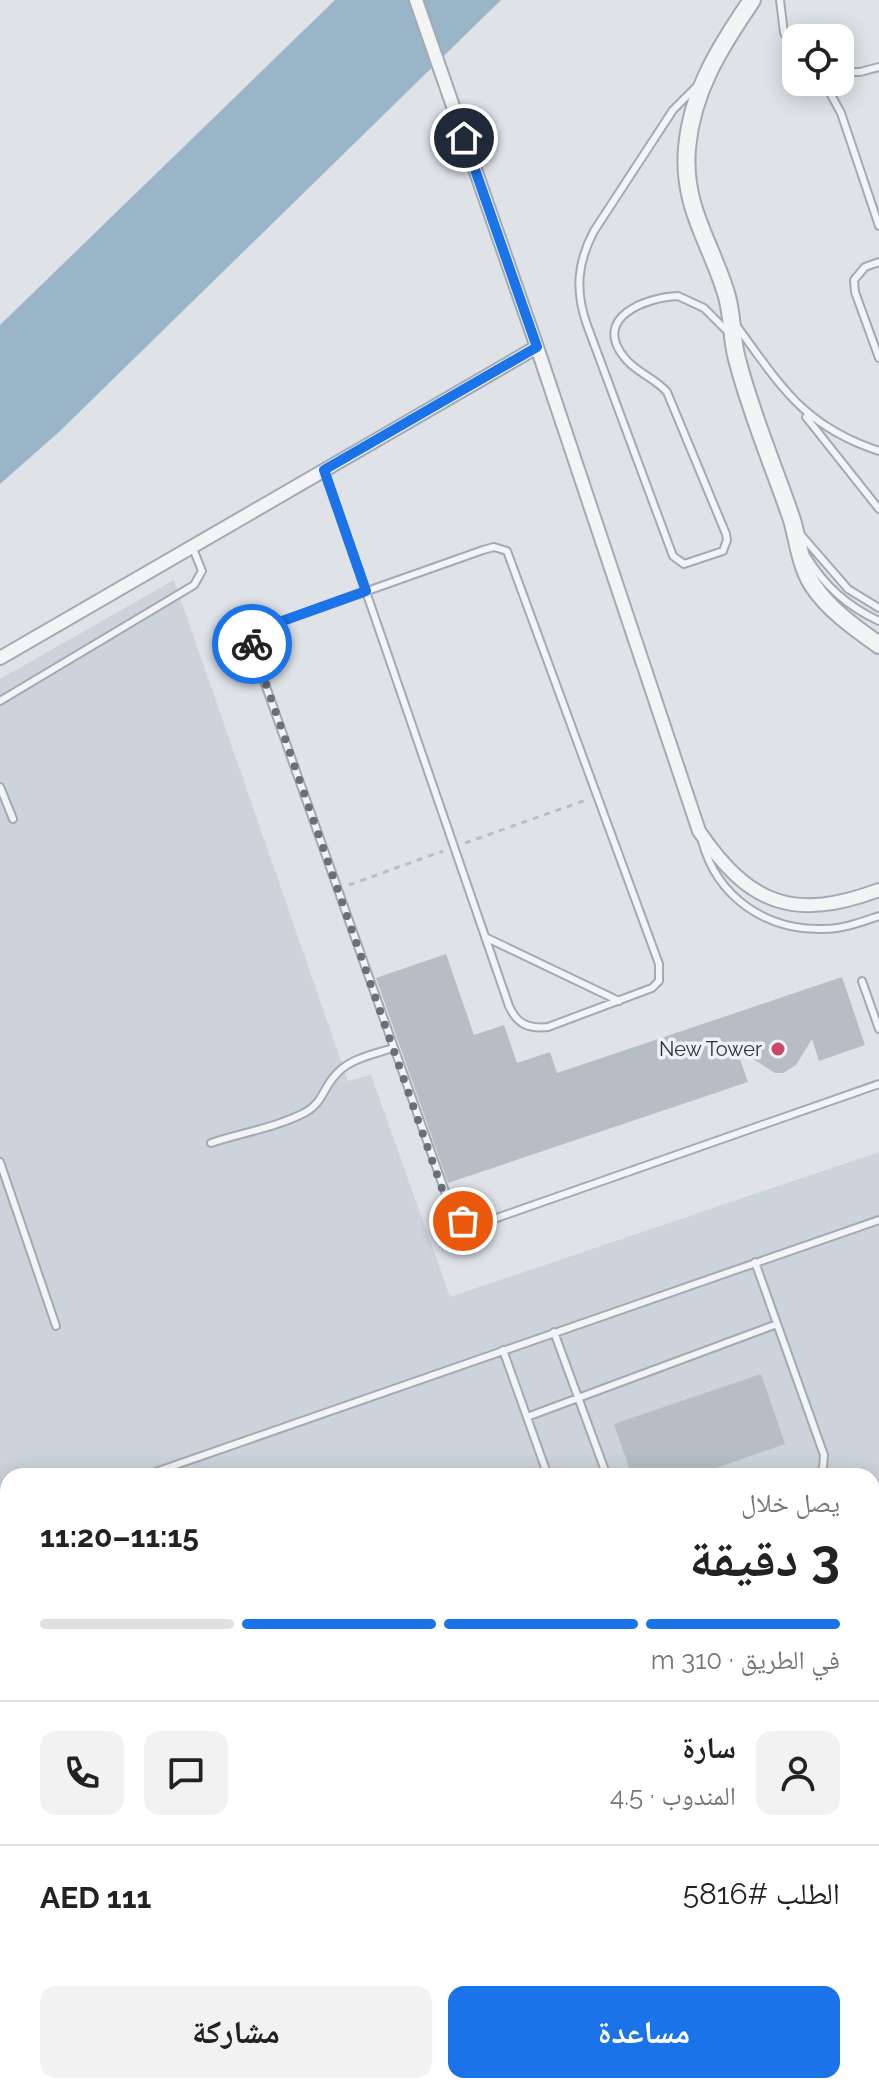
<!DOCTYPE html>
<html lang="ar">
<meta charset="utf-8">
<style>
body{margin:0;font-family:Raleway,"Noto Naskh Arabic",sans-serif;background:#f2f2f2;color:#222;direction:rtl;height:100vh;display:flex;flex-direction:column;font-size:30px;white-space:nowrap}
*{box-sizing:border-box;margin:0}
p{font-size:26px;color:#767676}
.icon{flex:none;width:44px;height:44px;fill:none;stroke:currentColor;stroke-width:2;stroke-linecap:round;stroke-linejoin:round}
.map{position:relative;flex:1;overflow:hidden;direction:ltr}
.panel{position:absolute;left:0px;top:1468px;width:880px;height:626px;display:flex;flex-direction:column;background:#fff;border-radius:24px 24px 0 0;box-shadow:0 4px 20px #0003;direction:rtl}
.panel>*{flex:none}
.controls{position:absolute;left:782px;top:24px;display:grid;gap:16px}
.controls a{display:grid;place-items:center;width:72px;height:72px;border-radius:16px;background:#fff;box-shadow:0 4px 20px #0003;font-size:40px}
.pin{position:absolute;display:grid;place-items:center;width:68px;height:68px;color:#fff;margin:-34px;border:4px solid #fff;border-radius:50%;box-shadow:0 2px 8px #0007}
.courier{position:absolute;display:grid;place-items:center;width:80px;height:80px;margin:-40px;border:6px solid #1a73e8;border-radius:50%;background:#fff;color:#222;box-shadow:0 2px 10px #0007}
.headline em{font-style:normal;font-weight:700}
.headline div{display:flex;flex-direction:column-reverse}
.headline{display:flex;align-items:center;justify-content:space-between;height:136px;padding:0 40px}
h1{font-size:52px;font-weight:700;line-height:60px}
.bar{display:grid;grid-template-columns:repeat(4,1fr);gap:12px 8px;align-content:center;height:96px;padding:0 40px}
.bar i{height:10px;border-radius:6px;background:#e0e0e0}
.bar .current{background:#1a73e8}
.bar p{grid-column:span 4}
.line{display:flex;align-items:center;gap:20px;padding:0 40px;border-top:2px solid #e0e0e0}
.line div{flex:1}
.round{display:grid;place-items:center;flex:none;width:84px;height:84px;border-radius:16px;background:#f2f2f2}
.primary-button{display:flex;gap:16px;margin-top:auto;padding:16px 40px}
.primary-button a{flex:1;height:92px;border-radius:16px;background:#1a73e8;color:#fff;font-size:32px;font-weight:700;line-height:92px;text-align:center}
.primary-button a+a{background:#f2f2f2;color:#222}
.map>svg:first-child{display:block}
</style>
<div class="map">
<svg width="879" height="2093" viewBox="0 0 879 2093">
<rect width="100%" height="100%" fill="#dfe3e8"/>
<path fill="#cdd3da" fill-rule="evenodd" d="M 174,580 L 348,1081 L 371,1075 L 450,1297 L 879,1152 L 879,2093 L 0,2093 L 0,679 ZM 8,1476 L 872,1476 L 872,2086 L 8,2086 Z"/>
<path fill="#9ab4c8" d="M 335,0 L 501,0 L 60,431 L 0,484 L 0,325 Z"/>
<g fill="none" stroke-linecap="round" stroke-linejoin="round">
<path stroke="#acb4bc" stroke-width="42" d="M 872,1889 L 879,1887
M 0,1945 L 8,1943
M 283,2093 L 303,2086"/>
</g>
<path fill="#b6bdc5" d="M 446,954 L 474,1035 L 504,1025 L 517,1063 L 550,1052 L 557,1073 L 842,977 L 865,1045 L 819,1061 L 812,1039 L 796,1065 L 783,1073 L 775,1073 L 736,1048 L 748,1082 L 448,1183 L 376,978 Z
M 761,1374 L 785,1444 L 693,1476 L 632,1476 L 614,1424 Z"/>
<g fill="none" stroke-linecap="round" stroke-linejoin="round">
<g stroke="#a4aab2" stroke-width="10">
<path id="service" d="M 780,0 L 784,33 L 796,51
M 840,72 L 860,72 L 879,67
M 824,82 L 841,113 L 879,226
M 697,86 L 673,110 L 594,231 C 577,263 575,291 587,325 L 673,556 L 684,564 L 723,551 L 727,540 L 726,534 L 667,392 C 655,378 635,372 624,357 C 592,317 647,297 678,296 L 704,308 L 728,332
M 879,262 L 865,267 L 854,280 L 855,292 L 879,358
M 736,325 C 781,386 803,426 879,451
M 806,417 L 879,509
M 324,470 L 382,638 L 509,1006 C 517,1024 528,1029 548,1027 L 652,988 L 659,981 L 659,964 L 507,551 L 494,547 L 483,550 L 260,629 L 254,634 L 253,650 L 453,1214 L 475,1223 L 488,1221 L 879,1084
M 802,536 L 848,589 L 879,608
M 807,557 C 825,586 847,606 879,621
M 0,701 L 194,585 L 202,571 L 192,546
M 0,787 L 13,819
M 702,841 C 717,897 766,931 824,929 C 843,929 861,922 879,916
M 485,937 L 619,1001
M 862,981 L 879,1029
M 211,1143 C 241,1133 278,1127 306,1112 C 321,1104 323,1090 333,1078 C 347,1059 371,1055 393,1048
M 0,1162 L 56,1326
M 755,1262 L 824,1455 L 823,1468 L 817,1476
M 554,1332 L 607,1476
M 503,1350 L 548,1476
M 527,1417 L 777,1324
M 144,1476 L 879,1220
M 0,1527 L 8,1524
M 0,1637 L 8,1659
M 0,1790 L 8,1787
M 872,1977 L 879,1986
M 872,2026 L 879,2046
M 833,2093 L 834,2086"/>
</g>
<g stroke="#a4aab2" stroke-width="16">
<path id="minor" d="M 416,0 L 537,347 L 699,831 C 750,906 795,921 879,890
M 0,658 L 537,347"/>
</g>
<g stroke="#a4aab2" stroke-width="20">
<path id="tertiary" d="M 752,0 C 720,47 692,91 687,148 C 682,206 710,241 726,293 C 733,315 731,337 737,359 C 751,414 774,467 792,520 C 798,541 800,564 812,584 C 828,609 855,628 879,645"/>
</g>
<path stroke="#b9bec3" stroke-width="3" stroke-dasharray="6 6" stroke-linecap="butt" d="M 465,843 L 586,800
M 349,885 L 443,851"/>
<use href="#service" stroke="#f2f4f6" stroke-width="6"/>
<use href="#minor" stroke="#f2f4f6" stroke-width="12"/>
<use href="#tertiary" stroke="#f2f4f6" stroke-width="16"/>
</g>
<g fill="none" stroke-linecap="round" stroke-linejoin="round">
<path stroke="#68707a" stroke-width="8" stroke-dasharray="0 14.4" d="M 252,644 L 447,1203 L 453,1214 L 463,1221"/>
<path stroke="#1a73e8" stroke-width="10" d="M 252,644 L 254,634 L 260,629 L 366,591 L 324,470 L 537,347 L 464,138"/>
</g>
<circle fill="#cc4665" stroke="#eef2f6" stroke-width="3" cx="778" cy="1049" r="8"/>
<g text-anchor="middle" dominant-baseline="central" stroke-width="7" stroke-linejoin="round" paint-order="stroke">
<g font-size="20" fill="#28323f" stroke="#eef2f6" text-anchor="end">
<text x="762" y="1049">New Tower</text>
</g>
</g>
</svg>
<div class="controls">
<a><svg class="icon" aria-label="locate" viewBox="0 0 24 24"><circle cx="12" cy="12" r="6"/><path d="M12 2v4M12 18v4M2 12h4M18 12h4"/></svg></a>
</div>
<div class="pin" style="left:463px;top:1221px;background:#ea580c"><svg class="icon" aria-label="bag" viewBox="0 0 24 24"><path d="M5 8h14l-1 12H6zM9 8a3 3 0 0 1 6 0"/></svg></div>
<div class="pin" style="left:464px;top:138px;background:#1f2937"><svg class="icon" aria-label="home" viewBox="0 0 24 24"><path d="M3 11l9-7 9 7M6 9v11h12V9"/></svg></div>
<div class="courier" style="left:252px;top:644px"><svg class="icon" aria-label="bike" viewBox="0 0 24 24"><circle cx="6" cy="16" r="4"/><circle cx="18" cy="16" r="4"/><path d="M6 16l4-8h5l3 8M10 8l3 8H6M13 5h3"/></svg></div>
<section class="panel">
<div class="headline"><div><h1>3 دقيقة</h1><p>يصل خلال</p></div><em>11:15–11:20</em></div>
<div class="bar"><i class="current"></i><i class="current"></i><i class="current"></i><i></i><p>في الطريق · 310 m</p></div>
<div class="line" style="height:144px"><a class="round"><svg class="icon" aria-label="person" viewBox="0 0 24 24"><circle cx="12" cy="8" r="4"/><path d="M4 21q1-7 8-7t8 7"/></svg></a><div><b>سارة</b><p>المندوب · 4.5</p></div><a class="round"><svg class="icon" aria-label="chat" viewBox="0 0 24 24"><path d="M4 5h16v11H9l-5 4z"/></svg></a><a class="round"><svg class="icon" aria-label="phone" viewBox="0 0 24 24"><path d="M5 4h4l2 5-3 2q2 4 5 5l2-3 5 2v4C11 20 4 13 5 4z"/></svg></a></div>
<div class="line" style="height:104px"><div>الطلب #5816</div><b>AED 111</b></div>
<div class="primary-button"><a>مساعدة</a><a>مشاركة</a></div>
</section>
</div>
